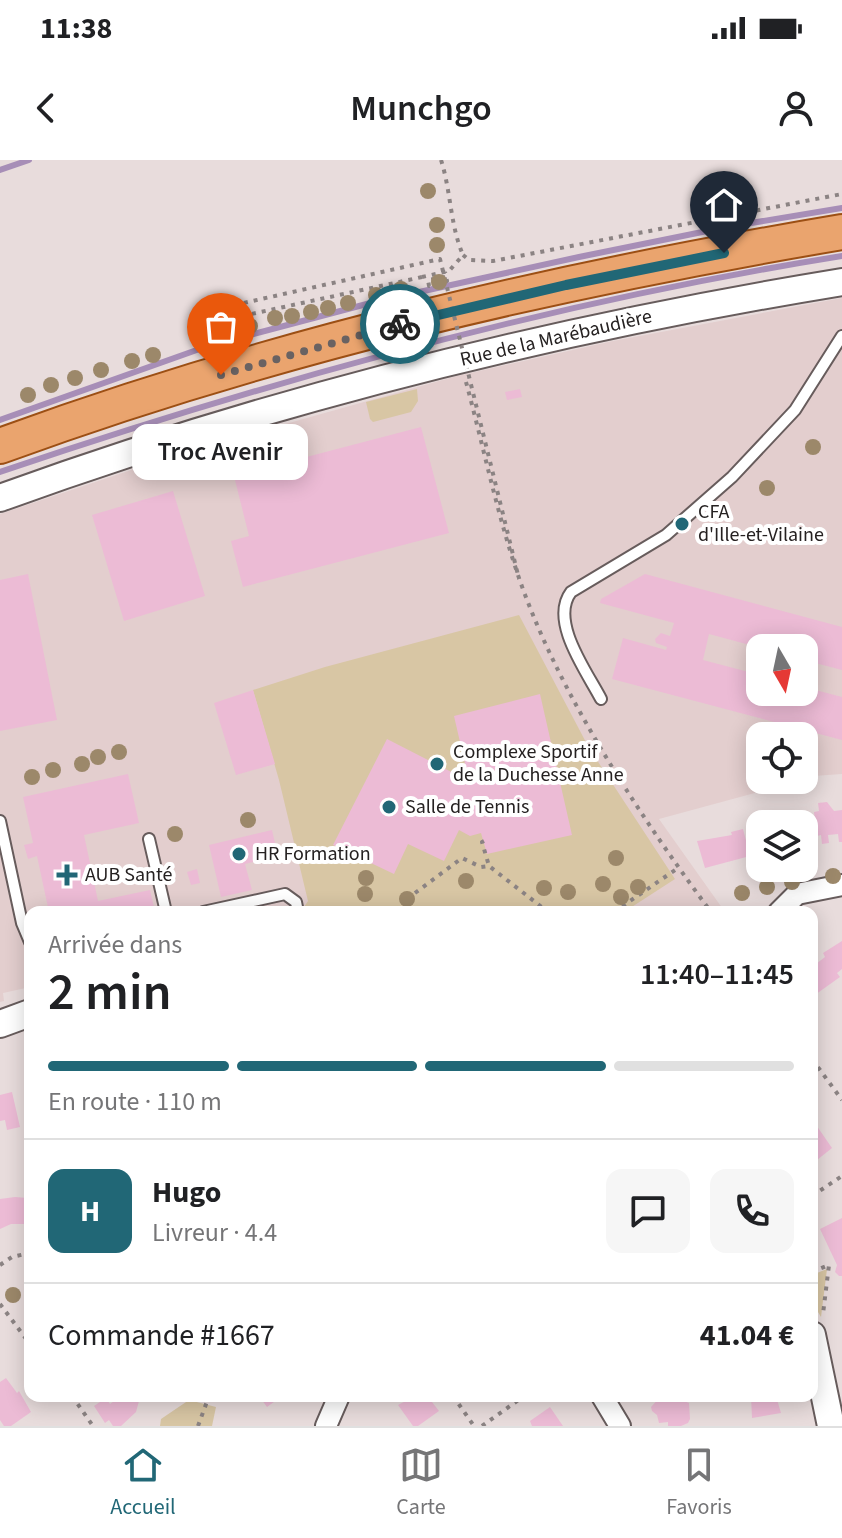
<!DOCTYPE html>
<html lang="fr">
<meta charset="utf-8">
<style>
body{margin:0;font-family:"Source Sans 3",sans-serif;background:#f6f6f6;color:#202124;height:100vh;display:flex;flex-direction:column;font-size:30px;white-space:nowrap}
*{box-sizing:border-box;margin:0}
p{font-size:26px;color:#757577}
.icon{flex:none;width:44px;height:44px;fill:none;stroke:currentColor;stroke-width:2;stroke-linecap:round;stroke-linejoin:round}
.map{position:relative;flex:1;overflow:hidden}
.sheet{position:absolute;left:24px;top:746px;width:794px;height:496px;display:flex;flex-direction:column;background:#fff;border-radius:16px;box-shadow:0 4px 20px #0003}
.sheet>*{flex:none}
.needle{width:52px;rotate:171deg}
.fabs{position:absolute;left:746px;top:474px;display:grid;gap:16px}
.fabs a{display:grid;place-items:center;width:72px;height:72px;border-radius:16px;background:#fff;box-shadow:0 4px 20px #0003;font-size:40px}
.pin{position:absolute;display:grid;place-items:center;width:68px;height:68px;color:#fff;margin:-82px -34px;border-radius:50% 50% 50% 0;rotate:-45deg;box-shadow:0 0 8px #0007}
.pin .icon{rotate:45deg}
.courier{position:absolute;display:grid;place-items:center;width:80px;height:80px;margin:-40px;border:6px solid #216776;border-radius:50%;background:#fff;color:#222;box-shadow:0 2px 10px #0007}
.bubble{position:absolute;height:56px;border-radius:16px;background:#fff;box-shadow:0 4px 20px #0003;font-size:26px;font-weight:600;line-height:56px;text-align:center}
.summary em{font-style:normal;font-weight:600}
.summary div{display:flex;flex-direction:column-reverse}
.summary{display:flex;align-items:center;justify-content:space-between;height:136px;padding:0 24px}
h1{font-size:52px;font-weight:600;line-height:60px}
.bar{display:grid;grid-template-columns:repeat(4,1fr);gap:12px 8px;align-content:center;height:96px;padding:0 24px}
.bar i{height:10px;border-radius:6px;background:#e0e0e0}
.bar .on{background:#216776}
.bar p{grid-column:span 4}
.line{display:flex;align-items:center;gap:20px;padding:0 24px;border-top:2px solid #e0e0e0}
.line div{flex:1}
.round{display:grid;place-items:center;flex:none;width:84px;height:84px;border-radius:16px;background:#f6f6f6}
.status{display:flex;justify-content:space-between;align-items:center;height:56px;padding:0 40px;background:#fff;direction:ltr}
.status svg{height:22px;fill:currentColor}
header{display:flex;justify-content:space-between;align-items:center;height:104px;padding:0 24px;background:#fff;font-size:36px;font-weight:600}
.menu{display:flex;justify-content:space-around;align-items:center;height:112px;border-top:2px solid #e0e0e0;background:#fff;font-size:22px;color:#757577}
.menu a{display:grid;justify-items:center;gap:4px}
.menu .on{color:#216776}
.map>svg:first-child{display:block}
</style>
<div class="status"><b>11:38</b><svg viewBox="0 0 49 12"><path d="M0 12V9h3v3zM5 12V6h3v6zM10 12V3h3v9zM15 12V0h3v12zM26 1h20v11H26zM47 4h2v5h-2z"/></svg></div>
<header><svg class="icon" aria-label="back" viewBox="0 0 24 24"><path d="M15 5l-7 7 7 7"/></svg>Munchgo<svg class="icon" aria-label="person" viewBox="0 0 24 24"><circle cx="12" cy="8" r="4"/><path d="M4 21q1-7 8-7t8 7"/></svg></header>
<div class="map">
<svg width="842" height="1266" viewBox="0 0 842 1266">
<rect width="100%" height="100%" fill="#e8dcdc"/>
<path fill="#e3cece" fill-rule="evenodd" d="M 842,138 L 842,614 L 814,616 L 813,618 L 804,620 L 804,576 L 760,576 L 760,620 L 803,620 L 659,659 L 725,752 L 309,752 L 303,747 L 281,752 L 30,752 L 30,827 L 3,833 L 4,841 L 0,842 L 0,354 L 182,293 L 457,216 L 613,181 ZM 760,488 L 804,488 L 804,532 L 760,532 Z"/>
<path fill="#d8c6a4" d="M 417,229 L 418,241 L 411,252 L 373,262 L 370,259 L 366,242 Z
M 519,455 L 589,588 L 675,719 L 624,752 L 309,752 L 304,747 L 308,741 L 279,620 L 253,530 L 325,507 Z
M 827,1109 L 821,1157 L 812,1142 L 812,1115 Z
M 189,1240 L 216,1247 L 212,1266 L 160,1266 L 161,1259 Z"/>
<g fill="none" stroke-linecap="round" stroke-linejoin="round">
<path stroke="#a78eb7" stroke-width="6" d="M 0,10 L 29,0
M 0,260 L 208,186 L 378,141 L 579,97 L 727,67 L 842,48
M 0,312 C 274,219 555,142 842,96"/>
</g>
<path fill="#ecbbd5" d="M 520,229 L 522,237 L 507,240 L 505,232 Z
M 421,267 L 449,373 L 243,427 L 231,381 L 249,376 L 234,316 Z
M 173,331 L 205,436 L 124,461 L 92,355 Z
M 28,414 L 57,560 L 0,571 L 0,420 Z
M 645,414 L 842,467 L 842,510 L 804,500 L 804,488 L 761,488 L 709,474 L 703,500 L 760,515 L 760,532 L 804,532 L 804,527 L 842,537 L 842,580 L 612,519 L 623,478 L 666,490 L 667,487 L 656,483 L 655,479 L 661,473 L 670,476 L 674,463 L 600,443 L 601,439 Z
M 253,530 L 275,604 L 236,615 L 214,543 Z
M 540,534 L 572,675 L 487,694 L 481,673 L 470,676 L 459,670 L 444,701 L 408,684 L 394,714 L 333,685 L 387,579 L 469,621 L 454,556 Z
M 128,614 L 139,663 L 84,675 L 98,741 L 150,730 L 155,752 L 49,752 L 37,696 L 28,699 L 24,685 L 33,683 L 23,637 Z
M 827,642 L 834,651 L 842,650 L 842,682 L 839,682 L 838,674 L 828,675 L 829,683 L 822,684 L 821,675 L 817,676 L 814,652 L 819,651 L 818,643 Z
M 760,659 L 763,664 L 760,664 L 759,697 L 750,661 Z
M 743,669 L 750,696 L 705,708 L 697,681 L 732,675 L 731,672 Z
M 272,670 L 278,696 L 245,704 L 252,730 L 221,737 L 209,685 Z
M 197,709 L 200,723 L 191,725 L 187,712 Z
M 842,781 L 842,809 L 837,813 L 840,817 L 812,837 L 812,807 L 825,797 L 823,793 Z
M 12,932 L 20,967 L 7,970 L 5,960 L 0,961 L 0,935 Z
M 812,959 L 832,988 L 812,1004 Z
M 15,1037 L 28,1038 L 30,1064 L 11,1064 L 0,1069 L 0,1039 Z
M 842,1058 L 842,1116 L 839,1116 L 835,1112 L 837,1105 L 820,1069 Z
M 6,1218 L 17,1233 L 19,1231 L 31,1252 L 11,1266 L 4,1266 L 0,1260 L 0,1222 Z
M 115,1236 L 129,1236 L 139,1241 L 136,1252 L 121,1266 L 113,1266 L 109,1260 L 105,1263 L 94,1246 L 106,1238 L 110,1244 L 114,1241 Z
M 259,1236 L 282,1236 L 267,1247 Z
M 415,1236 L 431,1236 L 434,1240 L 432,1242 L 439,1251 L 418,1266 L 413,1266 L 398,1245 Z
M 661,1236 L 663,1239 L 675,1237 L 689,1243 L 690,1259 L 688,1263 L 681,1266 L 668,1266 L 668,1262 L 659,1263 L 657,1255 L 652,1251 L 651,1247 Z
M 751,1236 L 776,1236 L 781,1253 L 752,1258 Z
M 550,1247 L 563,1266 L 532,1266 L 530,1261 Z"/>
<g fill="none" stroke-linecap="round" stroke-linejoin="round">
<g stroke="#675c5c" stroke-width="14">
<path id="service" d="M 601,539 C 587,512 549,461 571,432 L 666,375 L 732,317 L 795,250 L 842,176
M 0,661 L 22,763 L 30,782
M 149,679 L 166,752
M 203,752 L 285,734 L 296,742 L 298,752"/>
</g>
<g stroke="#675c5c" stroke-width="24">
<path id="minor" d="M 779,752 L 797,734 L 842,725
M 602,1236 L 620,1266
M 326,1266 L 339,1236"/>
</g>
<g stroke="#675c5c" stroke-width="30">
<path id="tertiary" d="M 0,338 C 273,239 555,169 842,122
M 0,864 L 30,853
M 812,1175 L 831,1266"/>
</g>
<g stroke="#9c4f14" stroke-width="38">
<path id="primary" d="M 0,286 C 272,186 557,120 842,72"/>
</g>
<path stroke="#8b8383" stroke-width="4" stroke-dasharray="4 6" stroke-linecap="butt" d="M 441,0 C 451,31 450,65 463,95
M 463,95 L 469,100 L 493,101 L 842,34
M 422,117 L 449,111 L 463,95
M 445,117 L 428,120 L 429,126 L 447,121 L 445,112
M 466,222 C 486,296 502,379 531,450 C 572,553 645,663 711,752
M 484,681 L 482,682 L 489,706
M 415,733 L 462,698 L 481,707 L 489,706 L 548,752
M 614,752 L 678,708
M 812,899 L 842,940
M 812,1036 L 842,1016
M 0,1105 L 12,1097 L 30,1093
M 812,1112 L 829,1105 L 823,1154
M 0,1144 L 30,1184
M 72,1236 L 93,1266
M 453,1236 L 474,1266
M 198,1266 L 209,1236
M 482,1266 L 524,1236"/>
<use href="#service" stroke="#fff" stroke-width="10"/>
<use href="#minor" stroke="#fff" stroke-width="20"/>
<use href="#tertiary" stroke="#fff" stroke-width="26"/>
<use href="#primary" stroke="#eaa46e" stroke-width="34"/>
<path stroke="#8b8383" stroke-width="4" stroke-dasharray="4 6" stroke-linecap="butt" d="M 422,117 L 233,158 L 230,146 L 440,99 L 519,419"/>
</g>
<g fill="#9c886a">
<circle cx="428" cy="31" r="8"/>
<circle cx="437" cy="65" r="8"/>
<circle cx="437" cy="85" r="8"/>
<circle cx="439" cy="122" r="8"/>
<circle cx="401" cy="129" r="8"/>
<circle cx="376" cy="135" r="8"/>
<circle cx="348" cy="143" r="8"/>
<circle cx="328" cy="148" r="8"/>
<circle cx="311" cy="152" r="8"/>
<circle cx="292" cy="156" r="8"/>
<circle cx="275" cy="158" r="8"/>
<circle cx="250" cy="166" r="8"/>
<circle cx="225" cy="172" r="8"/>
<circle cx="205" cy="179" r="8"/>
<circle cx="153" cy="195" r="8"/>
<circle cx="132" cy="201" r="8"/>
<circle cx="101" cy="210" r="8"/>
<circle cx="75" cy="218" r="8"/>
<circle cx="51" cy="225" r="8"/>
<circle cx="28" cy="235" r="8"/>
<circle cx="813" cy="287" r="8"/>
<circle cx="767" cy="328" r="8"/>
<circle cx="119" cy="592" r="8"/>
<circle cx="98" cy="597" r="8"/>
<circle cx="82" cy="604" r="8"/>
<circle cx="53" cy="610" r="8"/>
<circle cx="32" cy="617" r="8"/>
<circle cx="248" cy="660" r="8"/>
<circle cx="175" cy="674" r="8"/>
<circle cx="616" cy="698" r="8"/>
<circle cx="833" cy="716" r="8"/>
<circle cx="366" cy="718" r="8"/>
<circle cx="466" cy="721" r="8"/>
<circle cx="792" cy="722" r="8"/>
<circle cx="603" cy="724" r="8"/>
<circle cx="638" cy="727" r="8"/>
<circle cx="767" cy="727" r="8"/>
<circle cx="544" cy="728" r="8"/>
<circle cx="568" cy="732" r="8"/>
<circle cx="742" cy="733" r="8"/>
<circle cx="365" cy="734" r="8"/>
<circle cx="621" cy="737" r="8"/>
<circle cx="407" cy="739" r="8"/>
<circle cx="13" cy="1135" r="8"/>
</g>
<g fill="none" stroke-linecap="round" stroke-linejoin="round">
<path stroke="#696262" stroke-width="8" stroke-dasharray="0 14.4" d="M 221,215 L 400,164"/>
<path stroke="#216776" stroke-width="10" d="M 400,164 L 566,125 L 724,93"/>
</g>
<g fill="#216776" stroke="#fff" stroke-width="3">
<circle cx="682" cy="364" r="8"/>
<circle cx="437" cy="604" r="8"/>
<circle cx="389" cy="647" r="8"/>
<circle cx="239" cy="694" r="8"/>
<path d="M63 703h8v8h8v8h-8v8h-8v-8h-8v-8h8z"/>
</g>
<g text-anchor="middle" dominant-baseline="central" stroke-width="8" stroke-linejoin="round" paint-order="stroke">
<g font-size="20" fill="#252121" stroke="#fff">
<text transform="translate(556 178) rotate(-13)">Rue de la Marébaudière</text>
</g>
<g font-size="20" fill="#252121" stroke="#fff" text-anchor="start">
<text x="698" y="352">CFA<tspan x="698" dy="23">d'Ille-et-Vilaine</tspan></text>
<text x="453" y="592">Complexe Sportif<tspan x="453" dy="23">de la Duchesse Anne</tspan></text>
<text x="405" y="647">Salle de Tennis</text>
<text x="255" y="694">HR Formation</text>
<text x="85" y="715">AUB Santé</text>
</g>
</g>
</svg>
<div class="fabs">
<a><svg class="needle" viewBox="-14 -14 28 28"><path d="M0-13l5 13h-10z" fill="#e53935"/><path d="M0 13l5-13h-10z" fill="#757577"/></svg></a>
<a><svg class="icon" aria-label="locate" viewBox="0 0 24 24"><circle cx="12" cy="12" r="6"/><path d="M12 2v4M12 18v4M2 12h4M18 12h4"/></svg></a>
<a><svg class="icon" aria-label="layers" viewBox="0 0 24 24"><path d="M12 4l9 5-9 5-9-5zM3 14l9 5 9-5"/></svg></a>
</div>
<div class="pin" style="left:221px;top:215px;background:#ea580c"><svg class="icon" aria-label="bag" viewBox="0 0 24 24"><path d="M5 8h14l-1 12H6zM9 8a3 3 0 0 1 6 0"/></svg></div>
<div class="pin" style="left:724px;top:93px;background:#1f2937"><svg class="icon" aria-label="home" viewBox="0 0 24 24"><path d="M3 11l9-7 9 7M6 9v11h12V9"/></svg></div>
<div class="courier" style="left:400px;top:164px"><svg class="icon" aria-label="bike" viewBox="0 0 24 24"><circle cx="6" cy="16" r="4"/><circle cx="18" cy="16" r="4"/><path d="M6 16l4-8h5l3 8M10 8l3 8H6M13 5h3"/></svg></div>
<div class="bubble" style="left:132px;top:264px;width:176px">Troc Avenir</div>
<section class="sheet">
<div class="summary"><div><h1>2 min</h1><p>Arrivée dans</p></div><em>11:40–11:45</em></div>
<div class="bar"><i class="on"></i><i class="on"></i><i class="on"></i><i></i><p>En route · 110 m</p></div>
<div class="line" style="height:144px"><b class="round" style="background:#216776;color:#fff">H</b><div><b>Hugo</b><p>Livreur · 4.4</p></div><a class="round"><svg class="icon" aria-label="chat" viewBox="0 0 24 24"><path d="M4 5h16v11H9l-5 4z"/></svg></a><a class="round"><svg class="icon" aria-label="phone" viewBox="0 0 24 24"><path d="M5 4h4l2 5-3 2q2 4 5 5l2-3 5 2v4C11 20 4 13 5 4z"/></svg></a></div>
<div class="line" style="height:104px"><div>Commande #1667</div><b>41.04 €</b></div>
</section>
</div>
<nav class="menu">
<a class="on"><svg class="icon" aria-label="home" viewBox="0 0 24 24"><path d="M3 11l9-7 9 7M6 9v11h12V9"/></svg>Accueil</a>
<a><svg class="icon" aria-label="map" viewBox="0 0 24 24"><path d="M3 6l6-2 6 2 6-2v14l-6 2-6-2-6 2zM9 4v14M15 6v14"/></svg>Carte</a>
<a><svg class="icon" aria-label="saved" viewBox="0 0 24 24"><path d="M7 4h10v16l-5-4-5 4z"/></svg>Favoris</a>
</nav>
